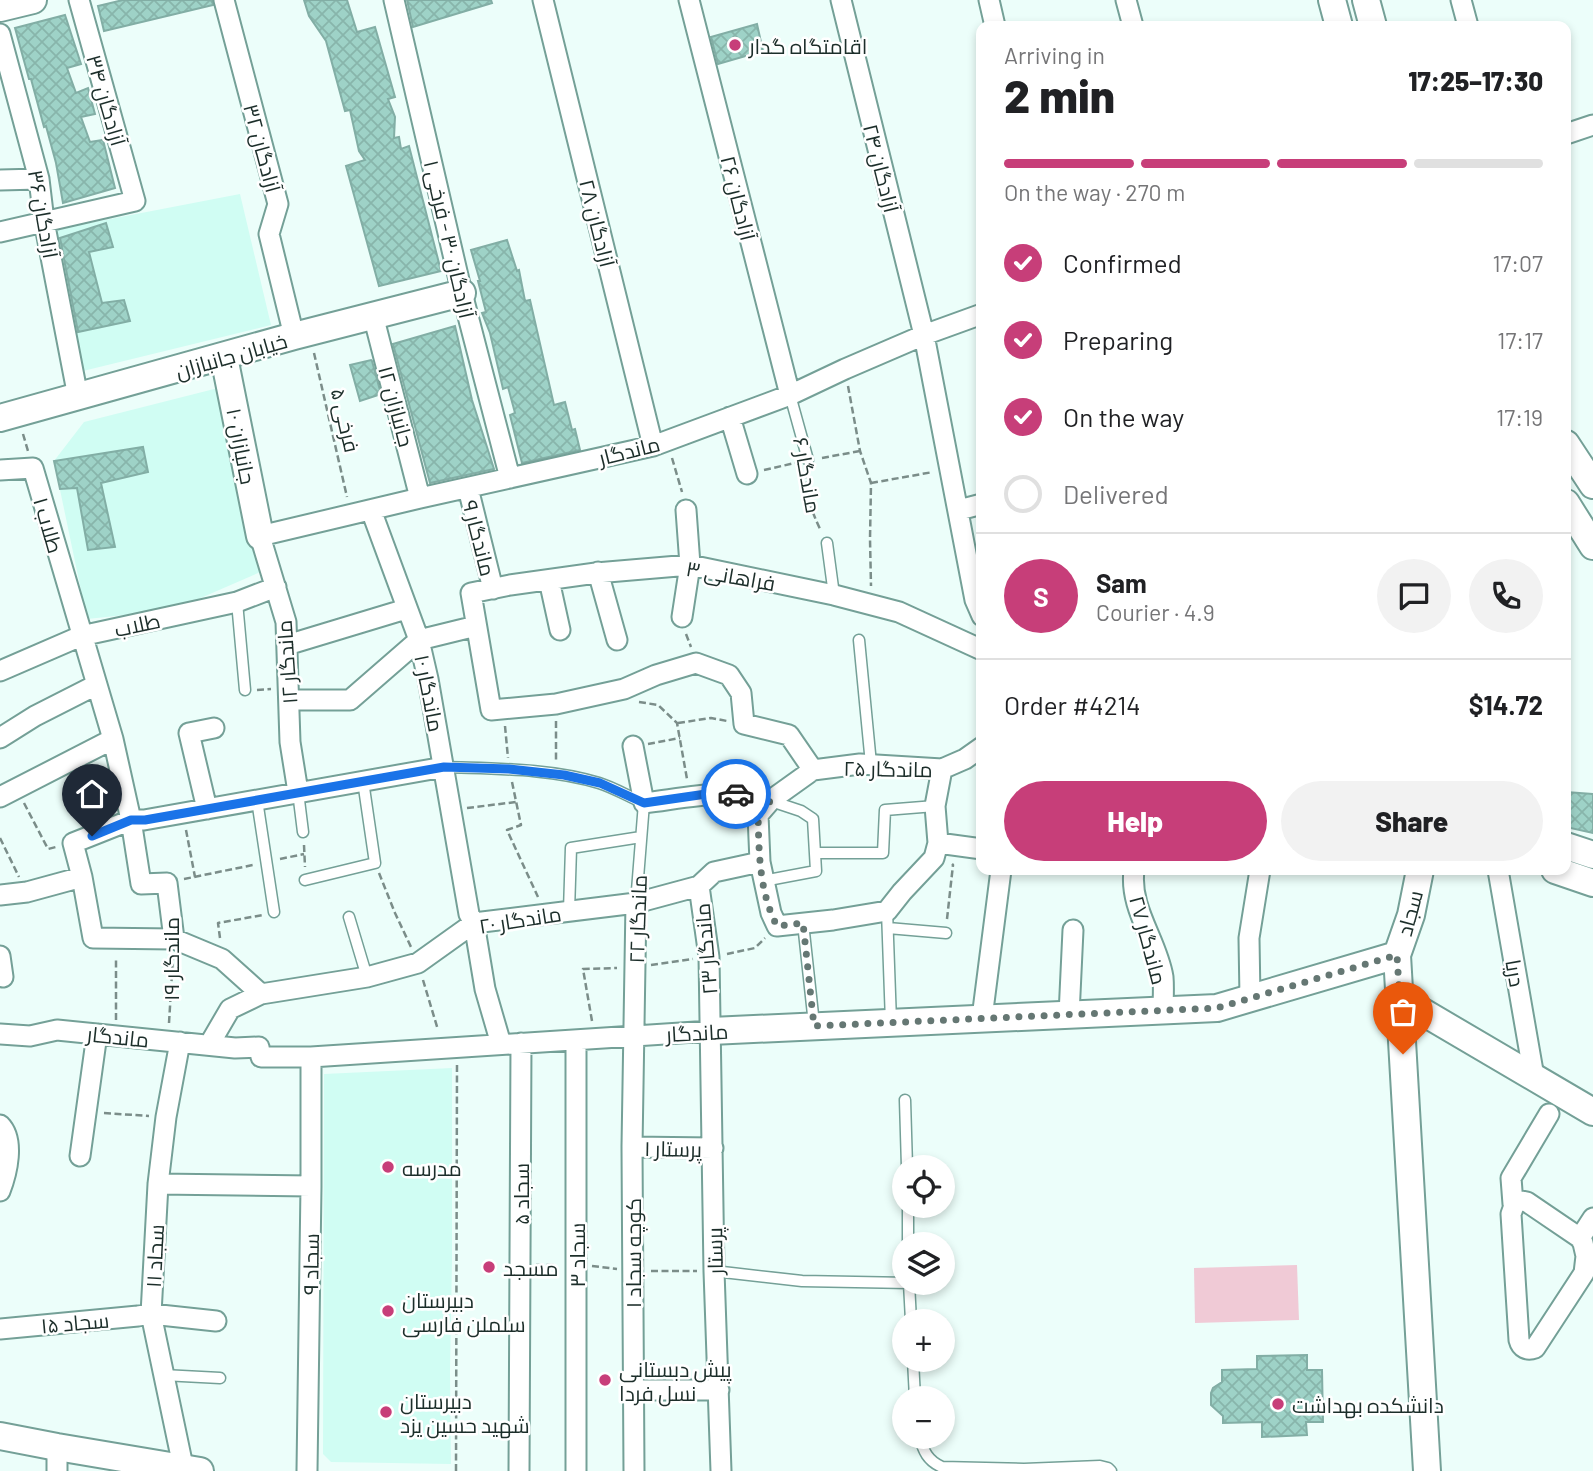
<!DOCTYPE html>
<meta charset="utf-8">
<style>
body{margin:0;font-family:Barlow,Cairo,sans-serif;background:#f2f2f2;color:#202124;height:100vh;display:flex;flex-direction:column;font-size:26px;white-space:nowrap}
*{box-sizing:border-box;margin:0}
p{font-size:23px;color:#757577}
.icon{flex:none;width:38px;height:38px;fill:none;stroke:currentColor;stroke-width:2;stroke-linecap:round;stroke-linejoin:round}
.map{position:relative;flex:1;overflow:hidden}
.details{position:absolute;left:976px;top:21px;width:595px;height:854px;display:flex;flex-direction:column;background:#fff;border-radius:14px;box-shadow:0 4px 10px #0003}
.details>*{flex:none}
.tools{position:absolute;left:892px;top:1155px;display:grid;gap:14px}
.tools a{display:grid;place-items:center;width:63px;height:63px;border-radius:50%;background:#fff;box-shadow:0 4px 10px #0003;font-size:35px}
.pin{position:absolute;display:grid;place-items:center;width:60px;height:60px;color:#fff;margin:-72px -30px;border-radius:50% 50% 50% 0;rotate:-45deg;box-shadow:0 0 7px #0007}
.pin .icon{rotate:45deg}
.courier{position:absolute;display:grid;place-items:center;width:70px;height:70px;margin:-35px;border:5px solid #1a73e8;border-radius:50%;background:#fff;color:#222;box-shadow:0 2px 9px #0007}
.headline em{font-style:normal;font-weight:800}
.headline div{display:flex;flex-direction:column-reverse}
.headline{display:flex;align-items:center;justify-content:space-between;height:119px;padding:0 28px}
h1{font-size:46px;font-weight:800;line-height:52px}
.bar{display:grid;grid-template-columns:repeat(4,1fr);gap:10px 7px;align-content:center;height:84px;padding:0 28px}
.bar i{height:9px;border-radius:5px;background:#e0e0e0}
.bar .active{background:#c73e79}
.bar p{grid-column:span 4}
.line{display:flex;align-items:center;gap:18px;padding:0 28px;border-top:2px solid #e0e0e0}
.line div{flex:1}
.round{display:grid;place-items:center;flex:none;width:74px;height:74px;border-radius:37px;background:#f2f2f2}
ol{padding:0 28px;list-style:none}
li{display:flex;align-items:center;gap:21px;height:77px}
li p{margin-inline-start:auto}
li .icon{padding:7px;border-radius:50%;background:#c73e79;color:#fff;stroke-width:4}
li:last-child{color:#757577}
li i{width:38px;height:38px;border:4px solid #e0e0e0;border-radius:50%}
.primary-button{display:flex;gap:14px;margin-top:auto;padding:14px 28px}
.primary-button a{flex:1;height:80px;border-radius:42px;background:#c73e79;color:#fff;font-size:28px;font-weight:800;line-height:80px;text-align:center}
.primary-button a+a{background:#f2f2f2;color:#202124}
.map>svg:first-child{display:block}
</style>
<div class="map">
<svg width="1593" height="1471" viewBox="0 0 1593 1471">
<defs>
<pattern id="building-cross-hatch" width="8" height="8" patternUnits="userSpaceOnUse" patternTransform="scale(1.75)"><rect width="8" height="8" fill="#9ed2c7"/><path d="M0 0l8 8M0 8l8-8" fill="none" stroke="#88b5ab"/></pattern>
</defs>
<rect width="100%" height="100%" fill="#ecfefa"/>
<path fill="#d0fdf3" d="M 240,194 L 271,325 L 83,371 L 53,230 Z
M 222,387 L 223,424 L 232,427 L 256,540 L 265,570 L 173,610 L 87,619 L 54,461 L 84,422 Z
M 452,1068 L 452,1260 L 450,1372 L 451,1464 L 331,1462 L 323,1454 L 324,1074 Z"/>
<path fill="#f0cad6" d="M 1297,1265 L 1299,1320 L 1195,1323 L 1194,1268 Z"/>
<path fill="url(#building-cross-hatch)" stroke="#82aea5" stroke-width="2" d="M 123,0 L 212,0 L 213,5 L 104,31 L 98,6 Z
M 304,0 L 347,0 L 357,32 L 375,27 L 395,97 L 388,99 L 395,117 L 394,138 L 399,137 L 401,149 L 409,146 L 441,271 L 379,286 L 346,166 L 365,160 L 359,151 L 350,110 L 345,111 L 326,41 L 309,16 Z
M 407,0 L 491,0 L 492,3 L 413,27 Z
M 65,15 L 81,64 L 67,68 L 76,93 L 88,88 L 95,114 L 81,117 L 90,142 L 103,140 L 115,188 L 63,203 L 56,163 L 46,126 L 44,127 L 31,79 L 29,79 L 15,28 Z
M 757,24 L 763,51 L 718,64 L 711,37 Z
M 106,223 L 113,247 L 89,252 L 102,303 L 124,300 L 130,321 L 78,332 L 60,238 Z
M 507,240 L 517,271 L 519,270 L 525,301 L 530,300 L 554,405 L 565,402 L 572,430 L 575,429 L 580,450 L 522,463 L 510,415 L 515,413 L 508,387 L 503,389 L 490,333 L 482,313 L 486,312 L 478,281 L 480,281 L 471,250 Z
M 455,326 L 472,400 L 494,469 L 430,483 L 393,344 Z
M 371,360 L 372,361 L 381,394 L 360,401 L 350,365 Z
M 143,447 L 148,472 L 101,483 L 115,547 L 88,550 L 77,488 L 60,489 L 54,461 Z
M 1566,792 L 1593,794 L 1593,833 L 1566,827 Z
M 1307,1355 L 1307,1370 L 1322,1370 L 1323,1422 L 1306,1422 L 1307,1435 L 1262,1437 L 1262,1422 L 1223,1423 L 1223,1416 L 1211,1405 L 1211,1393 L 1213,1388 L 1222,1382 L 1222,1370 L 1257,1369 L 1257,1356 Z"/>
<g fill="none" stroke-linecap="round" stroke-linejoin="round">
<g stroke="#74a097" stroke-width="13">
<path id="lane" d="M 790,395 L 808,460
M 827,543 L 834,595
M 237,602 L 245,690
M 859,640 L 871,764
M 444,767 C 495,769 550,768 599,783 C 615,788 629,797 644,803 L 636,903
M 298,792 L 303,832
M 257,800 L 274,912
M 815,853 L 883,853 L 885,810 L 935,806
M 305,880 L 375,863 L 363,781
M 763,881 L 816,871 L 813,819 L 801,811 L 771,801
M 569,911 L 571,848 L 641,837
M 887,911 L 891,1022
M 349,917 L 367,977
M 803,923 L 814,1024
M 888,928 L 946,933
M 905,1100 L 907,1167
M 908,1206 L 908,1244
M 714,1271 L 802,1281 L 909,1283
M 909,1283 L 911,1321
M 913,1360 L 915,1398
M 163,1375 L 220,1378
M 920,1437 C 923,1451 928,1461 942,1467 L 1024,1469 L 1100,1466 L 1108,1468 L 1111,1471"/>
</g>
<g stroke="#74a097" stroke-width="23">
<path id="street" d="M 224,0 L 278,204 L 269,234 L 294,336
M 394,0 L 462,293 L 510,478
M 543,0 L 653,446
M 689,0 L 790,395
M 841,0 L 924,335 L 975,600 L 982,616
M 989,0 L 995,26
M 1126,0 L 1133,26
M 1461,0 L 1468,26
M 0,34 L 39,179 L 44,221 L 78,397
M 1566,134 L 1593,125
M 0,180 L 39,179
M 0,232 L 135,201 L 79,0
M 373,315 L 420,498
M 730,417 L 747,474
M 0,470 L 33,468 L 113,739 L 131,820 L 141,884 L 167,883 L 174,939
M 468,488 L 493,589
M 371,510 L 419,640 L 428,679 L 469,914 L 474,923 L 485,989 L 501,1044
M 959,510 L 982,504
M 598,572 L 617,640
M 549,580 L 560,630
M 682,617 L 690,565 L 686,510
M 287,645 L 406,609
M 0,671 L 81,636 L 237,602 L 276,587
M 289,700 L 350,700 L 419,640 L 476,626
M 0,738 L 35,716 L 96,685
M 633,746 L 644,803 C 686,798 729,787 771,800
M 942,769 L 965,759 L 982,747
M 298,792 L 290,742 L 286,622 L 260,536 L 420,498 L 653,446 L 790,395 L 845,369 L 924,335 L 982,314
M 0,797 L 113,739
M 207,809 L 189,733 L 214,728
M 938,843 L 982,849
M 760,862 L 771,913 L 777,926 L 833,920 L 887,911 L 902,892 L 934,858 L 938,843 L 935,806 L 942,769 L 860,764 L 813,770
M 1134,870 C 1129,909 1157,940 1163,977 C 1164,988 1163,1000 1163,1011
M 1498,870 L 1534,1077
M 0,895 L 27,892 L 82,877
M 0,956 L 3,977
M 261,994 L 222,959 L 174,939 L 93,938 L 82,877 L 73,843 L 131,820 L 144,820 L 444,767
M 1250,998 L 1249,938 L 1260,870
M 1069,1015 L 1073,930
M 982,1018 L 1001,870
M 0,1034 L 30,1036 L 57,1030 L 235,1048 L 259,1047 L 261,1057 L 311,1057 L 711,1031
M 576,1040 L 576,1471
M 180,1042 L 166,1117 L 158,1184 L 151,1314 L 184,1471
M 209,1045 L 230,1009 L 261,994 L 367,977 L 418,963 L 474,923 L 636,903 L 699,886
M 0,1125 C 15,1140 7,1173 0,1191
M 632,1147 L 713,1148
M 80,1156 L 97,1034
M 158,1184 L 311,1186
M 1516,1200 L 1527,1202 L 1580,1238 L 1583,1243 L 1586,1256 L 1584,1273 L 1535,1348 C 1527,1351 1521,1348 1519,1340 L 1511,1214 Z
M 1513,1204 L 1511,1178 L 1549,1114
M 1580,1238 L 1593,1218
M 0,1329 L 138,1316 L 151,1314 L 216,1321
M 633,1390 L 719,1390
M 57,1447 L 57,1471
M 307,1471 L 311,1186 L 311,1057
M 519,1471 L 521,1043
M 634,1471 L 632,1147 L 636,903
M 721,1471 L 714,1271 L 709,957 L 699,886 L 714,872 L 760,862 L 758,815 L 771,800 L 813,770 L 789,735 L 744,724 L 741,693 L 729,675 L 696,663 L 656,675 L 624,689 L 556,704 L 491,710 L 471,593 L 510,585 L 596,573 L 690,565 L 834,595 L 899,612 L 982,650"/>
</g>
<g stroke="#74a097" stroke-width="30">
<path id="secondary" d="M 1332,0 L 1339,26
M 1366,0 L 1373,26
M 0,8 L 33,0
M 224,357 L 260,536
M 0,418 L 294,336 L 462,293
M 1566,444 L 1593,485
M 1566,503 L 1593,546
M 1566,846 L 1593,855
M 1420,870 L 1411,915 L 1397,955 L 1427,1471
M 1555,870 L 1593,883
M 1399,998 L 1593,1112
M 711,1031 L 1217,1008 L 1397,955
M 0,1436 L 57,1447 L 200,1471"/>
</g>
<path stroke="#7b8d89" stroke-width="2.5" stroke-dasharray="7 3.5" stroke-linecap="butt" d="M 314,353 L 347,497
M 848,386 L 860,451 L 871,483 L 870,539 L 871,586
M 23,434 L 28,451
M 672,458 L 682,492
M 822,458 L 860,451
M 764,470 L 795,463
M 807,471 C 805,494 811,510 821,531
M 871,483 L 933,472
M 686,634 L 691,647
M 257,690 L 271,689
M 639,702 L 658,705 L 677,723 L 687,779
M 556,721 L 556,760
M 678,723 L 711,718 L 727,721
M 505,726 L 508,758
M 648,744 L 680,738
M 512,782 L 521,825 L 507,830 L 538,897
M 24,803 L 48,849 L 56,847
M 467,808 L 516,802
M 186,830 L 195,877
M 0,838 L 19,877
M 304,845 L 305,867
M 280,859 L 304,854
M 379,873 L 395,913 L 411,947
M 184,879 L 253,865
M 947,919 L 953,865 L 952,864
M 220,938 L 218,923 L 263,915
M 727,954 L 755,948 L 765,938
M 651,965 L 693,959
M 423,980 L 438,1030
M 116,1020 L 116,957
M 592,1021 L 583,969 L 617,968
M 169,1023 L 173,957
M 104,1113 L 149,1116
M 536,1265 L 557,1265
M 592,1266 L 617,1269
M 651,1271 L 697,1271
M 456,1471 L 457,1065"/>
<use href="#lane" stroke="#fff" stroke-width="10"/>
<use href="#street" stroke="#fff" stroke-width="19"/>
<use href="#secondary" stroke="#fff" stroke-width="26"/>
</g>
<g fill="none" stroke-linecap="round" stroke-linejoin="round">
<path stroke="#657773" stroke-width="7" stroke-dasharray="0 12.6" d="M 736,794 L 755,796 L 771,800 L 758,815 C 759,852 759,892 777,926 L 803,923 L 814,1026 L 1217,1008 L 1397,955 L 1403,1054"/>
<path stroke="#1a73e8" stroke-width="9" d="M 92,836 L 131,820 L 145,820 L 444,767 L 509,769 L 564,775 L 600,783 L 644,803 L 713,793 L 736,794"/>
</g>
<g fill="#c73e79" stroke="#fff" stroke-width="2.5">
<circle cx="735" cy="45" r="7"/>
<circle cx="388" cy="1167" r="7"/>
<circle cx="489" cy="1267" r="7"/>
<circle cx="388" cy="1311" r="7"/>
<circle cx="605" cy="1380" r="7"/>
<circle cx="1278" cy="1404" r="7"/>
<circle cx="386" cy="1412" r="7"/>
</g>
<g text-anchor="middle" dominant-baseline="central" stroke-width="5" stroke-linejoin="round" paint-order="stroke">
<g font-size="21" fill="#1c2e2a" stroke="#fff" text-anchor="start">
<text x="749" y="45">اقامتگاه گدار</text>
<text x="402" y="1167">مدرسه</text>
<text x="503" y="1267">مسجد</text>
<text x="402" y="1299">دبیرستان<tspan x="402" dy="24">سلملن فارسی</tspan></text>
<text x="619" y="1368">پیش دبستانی<tspan x="619" dy="24">نسل فردا</tspan></text>
<text x="400" y="1400">دبیرستان<tspan x="400" dy="24">شهید حسین یزد</tspan></text>
<text x="1292" y="1404">دانشکده بهداشت</text>
</g>
<g font-size="21" fill="#1c2e2a" stroke="#fff">
<text transform="translate(107 100) rotate(74)">آزادگان ۳۴</text>
<text transform="translate(263 148) rotate(75)">آزادگان ۳۲</text>
<text transform="translate(882 168) rotate(76)">آزادگان ۲۴</text>
<text transform="translate(739 198) rotate(76)">آزادگان ۲۶</text>
<text transform="translate(44 214) rotate(80)">آزادگان ۳۶</text>
<text transform="translate(598 223) rotate(76)">آزادگان ۲۸</text>
<text transform="translate(450 239) rotate(77)">آزادگان ۳۰ - فرخی ۱</text>
<text transform="translate(231 355) rotate(-16)">خیابان جانبازان</text>
<text transform="translate(397 406) rotate(75)">جانبازان ۱۲</text>
<text transform="translate(346 420) rotate(77)">فرخی ۵</text>
<text transform="translate(242 446) rotate(79)">جانبازان ۱۰</text>
<text transform="translate(629 450) rotate(-14)">ماندگار</text>
<text transform="translate(808 475) rotate(80)">ماندگار ۶</text>
<text transform="translate(49 525) rotate(74)">طلاب ۱</text>
<text transform="translate(480 538) rotate(76)">ماندگار ۹</text>
<text transform="translate(731 575) rotate(10)">فراهانی ۳</text>
<text transform="translate(137 624) rotate(-12)">طلاب</text>
<text transform="translate(286 662) rotate(-94)">ماندگار ۱۲</text>
<text transform="translate(430 693) rotate(79)">ماندگار ۱۰</text>
<text transform="translate(888 768) rotate(1)">ماندگار ۲۵</text>
<text transform="translate(1409 913) rotate(-75)">سجاد</text>
<text transform="translate(520 919) rotate(-9)">ماندگار ۲۰</text>
<text transform="translate(637 919) rotate(-88)">ماندگار ۲۲</text>
<text transform="translate(1149 940) rotate(75)">ماندگار ۲۷</text>
<text transform="translate(705 949) rotate(-95)">ماندگار ۲۳</text>
<text transform="translate(170 959) rotate(-90)">ماندگار ۱۹</text>
<text transform="translate(1516 973) rotate(80)">دریا</text>
<text transform="translate(697 1032) rotate(-3)">ماندگار</text>
<text transform="translate(118 1036) rotate(6)">ماندگار</text>
<text transform="translate(673 1148) rotate(1)">پرستار ۱</text>
<text transform="translate(520 1194) rotate(-90)">سجاد ۵</text>
<text transform="translate(714 1251) rotate(-91)">پرستار</text>
<text transform="translate(632 1253) rotate(-90)">کوچه سجاد ۱</text>
<text transform="translate(576 1255) rotate(-90)">سجاد ۳</text>
<text transform="translate(154 1256) rotate(-87)">سجاد ۱۱</text>
<text transform="translate(310 1264) rotate(-89)">سجاد ۹</text>
<text transform="translate(75 1322) rotate(-5)">سجاد ۱۵</text>
</g>
</g>
</svg>
<div class="tools">
<a><svg class="icon" aria-label="locate" viewBox="0 0 24 24"><circle cx="12" cy="12" r="6"/><path d="M12 2v4M12 18v4M2 12h4M18 12h4"/></svg></a>
<a><svg class="icon" aria-label="layers" viewBox="0 0 24 24"><path d="M12 4l9 5-9 5-9-5zM3 14l9 5 9-5"/></svg></a>
<a>+</a>
<a>−</a>
</div>
<div class="pin" style="left:1403px;top:1054px;background:#ea580c"><svg class="icon" aria-label="bag" viewBox="0 0 24 24"><path d="M5 8h14l-1 12H6zM9 8a3 3 0 0 1 6 0"/></svg></div>
<div class="pin" style="left:92px;top:836px;background:#1f2937"><svg class="icon" aria-label="home" viewBox="0 0 24 24"><path d="M3 11l9-7 9 7M6 9v11h12V9"/></svg></div>
<div class="courier" style="left:736px;top:794px"><svg class="icon" aria-label="car" viewBox="0 0 24 24"><path d="M5 17H2v-5l4-1 3-4h7l3 4 3 1v5h-3M9 17h6M6 11h13"/><circle cx="7" cy="17" r="2"/><circle cx="17" cy="17" r="2"/></svg></div>
<section class="details">
<div class="headline"><div><h1>2 min</h1><p>Arriving in</p></div><em>17:25–17:30</em></div>
<div class="bar"><i class="active"></i><i class="active"></i><i class="active"></i><i></i><p>On the way · 270 m</p></div>
<ol>
<li><svg class="icon" aria-label="check" viewBox="0 0 24 24"><path d="M5 12l5 5 9-10"/></svg>Confirmed<p>17:07</p></li>
<li><svg class="icon" aria-label="check" viewBox="0 0 24 24"><path d="M5 12l5 5 9-10"/></svg>Preparing<p>17:17</p></li>
<li><svg class="icon" aria-label="check" viewBox="0 0 24 24"><path d="M5 12l5 5 9-10"/></svg>On the way<p>17:19</p></li>
<li><i></i>Delivered</li>
</ol>
<div class="line" style="height:126px"><b class="round" style="background:#c73e79;color:#fff">S</b><div><b>Sam</b><p>Courier · 4.9</p></div><a class="round"><svg class="icon" aria-label="chat" viewBox="0 0 24 24"><path d="M4 5h16v11H9l-5 4z"/></svg></a><a class="round"><svg class="icon" aria-label="phone" viewBox="0 0 24 24"><path d="M5 4h4l2 5-3 2q2 4 5 5l2-3 5 2v4C11 20 4 13 5 4z"/></svg></a></div>
<div class="line" style="height:91px"><div>Order #4214</div><b>$14.72</b></div>
<div class="primary-button"><a>Help</a><a>Share</a></div>
</section>
</div>
